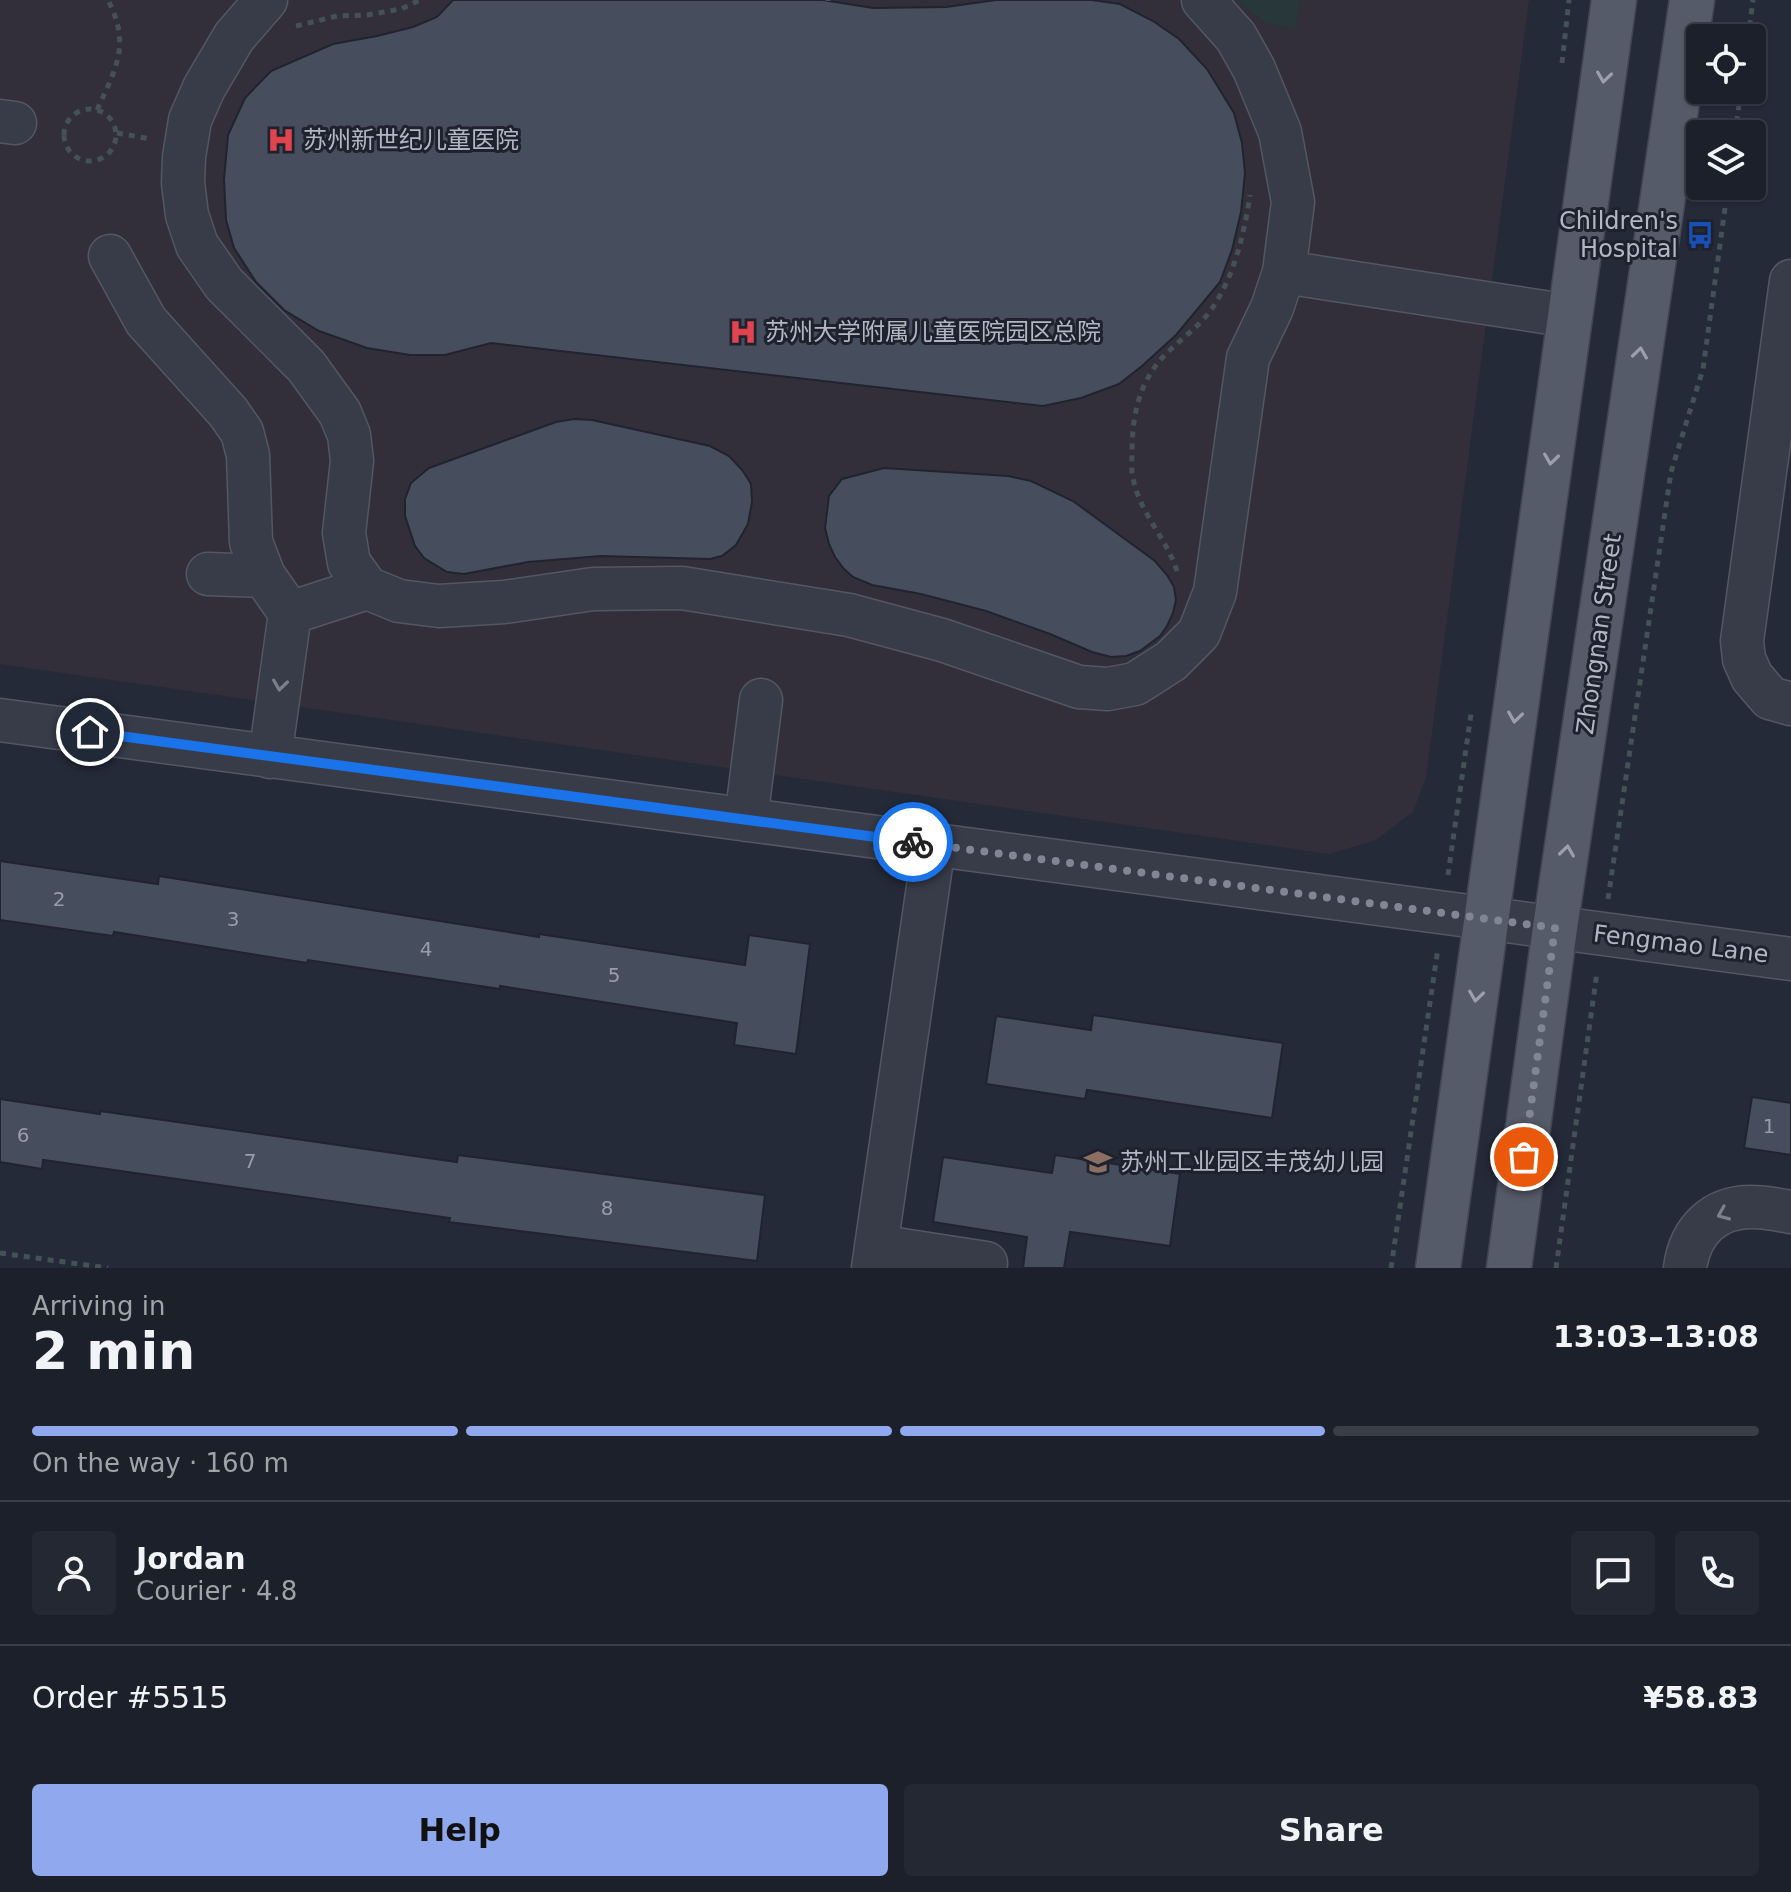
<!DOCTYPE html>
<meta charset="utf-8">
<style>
body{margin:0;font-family:"DejaVu Sans","Noto Sans SC",sans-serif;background:#242832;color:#f1f3f6;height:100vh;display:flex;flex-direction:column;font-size:30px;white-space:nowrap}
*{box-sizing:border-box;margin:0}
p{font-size:26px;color:#a0a3a8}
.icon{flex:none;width:44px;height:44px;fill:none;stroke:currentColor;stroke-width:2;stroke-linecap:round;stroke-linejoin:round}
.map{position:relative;height:1268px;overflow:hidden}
.drawer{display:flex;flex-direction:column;background:#1b202a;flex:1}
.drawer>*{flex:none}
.fabs{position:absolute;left:1686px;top:24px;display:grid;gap:16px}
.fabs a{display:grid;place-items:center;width:80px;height:80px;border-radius:8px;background:#1b202a;box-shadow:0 2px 6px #0004,0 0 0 2px #393e47;font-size:40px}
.pin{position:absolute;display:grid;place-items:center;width:68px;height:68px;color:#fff;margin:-34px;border:4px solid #fff;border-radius:50%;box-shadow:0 2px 8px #0007}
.courier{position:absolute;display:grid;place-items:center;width:80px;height:80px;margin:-40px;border:6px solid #1a73e8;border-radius:50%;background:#fff;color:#222;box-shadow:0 2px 10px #0007}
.overview em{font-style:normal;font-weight:800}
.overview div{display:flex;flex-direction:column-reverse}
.overview{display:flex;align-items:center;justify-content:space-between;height:136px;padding:0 32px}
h1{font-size:52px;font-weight:800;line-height:60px}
.bar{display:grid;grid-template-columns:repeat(4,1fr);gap:12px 8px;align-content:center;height:96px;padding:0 32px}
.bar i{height:10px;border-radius:6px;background:#393e47}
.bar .active{background:#90a8ed}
.bar p{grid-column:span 4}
.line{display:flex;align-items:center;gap:20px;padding:0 32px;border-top:2px solid #393e47}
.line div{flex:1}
.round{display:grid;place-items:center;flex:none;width:84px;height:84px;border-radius:8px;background:#242832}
.primary-button{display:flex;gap:16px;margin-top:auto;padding:16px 32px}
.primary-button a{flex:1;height:92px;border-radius:8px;background:#90a8ed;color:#111;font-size:32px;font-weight:800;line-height:92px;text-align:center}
.primary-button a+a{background:#242832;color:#f1f3f6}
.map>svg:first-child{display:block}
</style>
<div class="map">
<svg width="1791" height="1268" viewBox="0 0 1791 1268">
<rect width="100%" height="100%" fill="#242a38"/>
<path fill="#322f3a" d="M 0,0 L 1529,0 L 1426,777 L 1413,812 L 1376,840 L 1329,854 L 0,664 Z"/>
<path fill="#27373a" d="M 1236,0 L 1299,0 L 1299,7 L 1296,29 L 1266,23 Z"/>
<path fill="#464d5d" stroke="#1f242f" stroke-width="2" d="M 453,0 L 823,0 L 873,8 L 946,7 L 996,0 L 1092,0 L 1120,4 L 1153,21 L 1179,39 L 1207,69 L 1234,113 L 1242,143 L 1245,173 L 1241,212 L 1232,250 L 1220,282 L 1176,335 L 1142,366 L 1119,384 L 1081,398 L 1043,406 L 491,343 L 445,355 L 410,355 L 367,348 L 319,331 L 284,310 L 256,282 L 234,248 L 226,220 L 224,180 L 228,135 L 245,98 L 271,71 L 333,44 L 377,36 L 413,27 L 437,17 Z
M 574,419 L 592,420 L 710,446 L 729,456 L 743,471 L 751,484 L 752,502 L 748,524 L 736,545 L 722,556 L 710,559 L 601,556 L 528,562 L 464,574 L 447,572 L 424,558 L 415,546 L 405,516 L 405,499 L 411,483 L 429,468 L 556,422 Z
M 884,468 L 1008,476 L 1031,481 L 1073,501 L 1155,561 L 1167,575 L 1174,587 L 1176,600 L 1173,613 L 1167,626 L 1160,636 L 1140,651 L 1126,656 L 1111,657 L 1092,652 L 1050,634 L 986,611 L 921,594 L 872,585 L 853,577 L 844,569 L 835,557 L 829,544 L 825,528 L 829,496 L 842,479 Z
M 0,861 L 158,884 L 159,876 L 539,937 L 539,934 L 745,965 L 749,935 L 810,944 L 796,1054 L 734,1045 L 737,1023 L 500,986 L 500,989 L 308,960 L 307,963 L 114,932 L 113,936 L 0,920 Z
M 1093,1015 L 1283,1043 L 1272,1118 L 1087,1090 L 1085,1099 L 986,1084 L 996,1016 L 1091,1030 Z
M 1752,1097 L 1791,1103 L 1791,1155 L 1744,1148 Z
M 0,1099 L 100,1114 L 100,1111 L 457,1162 L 458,1155 L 765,1195 L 757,1261 L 449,1222 L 450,1218 L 43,1160 L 42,1169 L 0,1162 Z
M 1055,1155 L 1180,1174 L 1170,1246 L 1070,1232 L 1064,1268 L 1023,1268 L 1027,1237 L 933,1222 L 943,1157 L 1052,1173 Z"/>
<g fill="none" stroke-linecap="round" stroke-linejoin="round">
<g stroke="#535763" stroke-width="45">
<path id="minor" d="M 266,0 L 234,37 L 204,88 L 190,120 L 184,157 L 183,183 L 187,215 L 197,245 L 224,284 L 306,366 L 340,413 L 349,435 L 352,461 L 344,533 L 349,563 L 367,588 L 399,601 L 439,606 L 504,602 L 593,589 L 682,588 L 849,615 L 942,640 L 1079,687 L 1108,689 L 1135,684 L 1171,661 L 1199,633 L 1215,592 L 1248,358 L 1272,308 L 1284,272 L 1293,202 L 1280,132 L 1254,69 L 1236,37 L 1203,0
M 0,121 L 15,123
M 110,256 L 146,321 L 228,412 L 242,432 L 248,455 L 251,542 L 264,576 L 290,613 L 367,588
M 1284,272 L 1570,316
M 1791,281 L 1742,641 L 1744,659 L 1752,677 L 1770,698 L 1791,704
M 208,574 L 264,576
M 0,720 L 1791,959
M 270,757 L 290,613
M 746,820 L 761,700
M 876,1246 L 986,1263
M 873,1268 L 934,845
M 1685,1268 C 1690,1231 1714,1206 1753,1207 C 1766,1207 1779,1210 1791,1212"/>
</g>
<g stroke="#414652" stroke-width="47">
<path id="major" d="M 1438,1268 L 1614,0
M 1509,1268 L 1555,928 L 1692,0"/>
</g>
<path stroke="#445257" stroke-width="5" stroke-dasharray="6 6" stroke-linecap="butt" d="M 828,1 L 828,0
M 296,26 L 337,16 L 367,15 L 401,9 L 420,0
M 1748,38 L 1753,0
M 1562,63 L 1569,0
M64 135a26 26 0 1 1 52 0a26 26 0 1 1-52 0Z
M 97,110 C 116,68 131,45 108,0
M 117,133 L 151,139
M 1735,134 L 1741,90
M 1177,571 C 1167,539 1139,512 1133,478 C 1131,470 1132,461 1132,453 C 1132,418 1138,384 1163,357 C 1178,341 1198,328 1211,310 C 1234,277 1244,235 1250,195
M 1448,875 L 1471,714
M 1608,899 L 1671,472 L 1703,369 L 1728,186
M 0,1253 L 108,1268
M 1391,1268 L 1438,948
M 1556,1268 L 1597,972"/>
<use href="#minor" stroke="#383c49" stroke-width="42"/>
<use href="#major" stroke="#565b69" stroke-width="44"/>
</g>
<defs><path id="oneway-chevron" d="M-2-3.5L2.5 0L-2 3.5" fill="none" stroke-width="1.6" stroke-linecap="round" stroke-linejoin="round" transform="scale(2)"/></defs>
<g stroke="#9ca0ae">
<use href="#oneway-chevron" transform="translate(1604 77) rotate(98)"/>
<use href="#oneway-chevron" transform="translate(1640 353) rotate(-82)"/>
<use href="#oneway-chevron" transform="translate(1551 459) rotate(98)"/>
<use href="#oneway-chevron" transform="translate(1515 717) rotate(98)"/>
<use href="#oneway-chevron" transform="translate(1567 851) rotate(-82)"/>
<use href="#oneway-chevron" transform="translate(1476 996) rotate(98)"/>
</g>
<g stroke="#7c808d">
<use href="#oneway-chevron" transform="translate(280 685) rotate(98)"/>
<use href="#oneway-chevron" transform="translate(1723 1214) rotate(157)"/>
</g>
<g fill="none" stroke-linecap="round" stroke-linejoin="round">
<path stroke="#818694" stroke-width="8" stroke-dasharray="0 14.4" d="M 913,842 L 1555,928 L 1524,1157"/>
<path stroke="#1a73e8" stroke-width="10" d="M 90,732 L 913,842"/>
</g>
<defs>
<g id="hospital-bare" transform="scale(2.16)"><path d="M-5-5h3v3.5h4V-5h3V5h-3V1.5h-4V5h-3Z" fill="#e0444e" stroke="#1d222d" stroke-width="2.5" paint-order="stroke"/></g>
<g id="bus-bare" transform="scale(2.16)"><path d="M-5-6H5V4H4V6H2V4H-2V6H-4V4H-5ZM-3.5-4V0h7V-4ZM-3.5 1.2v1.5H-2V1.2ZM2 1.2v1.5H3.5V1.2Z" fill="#1a4fb4" stroke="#1d222d" stroke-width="2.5" paint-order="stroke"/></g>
<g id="school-bare" transform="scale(2.16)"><path d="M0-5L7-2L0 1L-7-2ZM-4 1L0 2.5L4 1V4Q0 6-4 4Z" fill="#8d6e63" stroke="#1d222d" stroke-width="2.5" paint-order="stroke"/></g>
</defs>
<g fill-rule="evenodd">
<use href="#hospital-bare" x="281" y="140"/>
<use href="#bus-bare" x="1700" y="235"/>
<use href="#hospital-bare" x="743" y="332"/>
<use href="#school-bare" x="1098" y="1162"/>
</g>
<g text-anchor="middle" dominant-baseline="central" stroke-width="6" stroke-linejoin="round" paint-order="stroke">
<g font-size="20" fill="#989cab">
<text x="59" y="899">2</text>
<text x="233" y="919">3</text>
<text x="426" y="949">4</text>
<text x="614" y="975">5</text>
<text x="1769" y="1126">1</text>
<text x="23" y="1135">6</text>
<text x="250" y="1161">7</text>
<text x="607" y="1208">8</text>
</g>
<g font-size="24" fill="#b3b7c5" stroke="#1d222d" text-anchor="start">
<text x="303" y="140">苏州新世纪儿童医院</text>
<text x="1678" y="221" text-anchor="end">Children's<tspan x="1678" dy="28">Hospital</tspan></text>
<text x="765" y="332">苏州大学附属儿童医院园区总院</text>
<text x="1120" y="1162">苏州工业园区丰茂幼儿园</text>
</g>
<g font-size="24" fill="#b3b7c5" stroke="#1d222d">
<text transform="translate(1599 634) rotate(-82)">Zhongnan Street</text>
<text transform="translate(1681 944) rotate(7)">Fengmao Lane</text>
</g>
</g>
</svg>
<div class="fabs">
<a><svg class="icon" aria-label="locate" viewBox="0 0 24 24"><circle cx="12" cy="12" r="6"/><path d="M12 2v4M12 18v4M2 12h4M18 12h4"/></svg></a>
<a><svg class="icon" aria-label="layers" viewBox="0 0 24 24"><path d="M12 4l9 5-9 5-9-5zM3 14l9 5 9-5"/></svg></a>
</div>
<div class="pin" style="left:1524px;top:1157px;background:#ea580c"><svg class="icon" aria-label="bag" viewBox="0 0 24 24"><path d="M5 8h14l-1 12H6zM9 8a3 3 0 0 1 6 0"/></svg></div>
<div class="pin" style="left:90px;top:732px;background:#1f2937"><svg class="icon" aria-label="home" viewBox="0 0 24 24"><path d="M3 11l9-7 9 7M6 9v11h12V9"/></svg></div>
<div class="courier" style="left:913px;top:842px"><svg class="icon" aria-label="bike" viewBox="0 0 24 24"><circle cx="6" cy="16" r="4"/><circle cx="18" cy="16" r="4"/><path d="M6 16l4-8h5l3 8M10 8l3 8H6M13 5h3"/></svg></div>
</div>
<section class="drawer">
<div class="overview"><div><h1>2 min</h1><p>Arriving in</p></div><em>13:03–13:08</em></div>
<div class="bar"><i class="active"></i><i class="active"></i><i class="active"></i><i></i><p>On the way · 160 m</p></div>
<div class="line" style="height:144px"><a class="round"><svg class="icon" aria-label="person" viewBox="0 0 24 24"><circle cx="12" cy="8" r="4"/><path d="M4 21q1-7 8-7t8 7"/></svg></a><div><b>Jordan</b><p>Courier · 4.8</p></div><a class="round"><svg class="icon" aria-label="chat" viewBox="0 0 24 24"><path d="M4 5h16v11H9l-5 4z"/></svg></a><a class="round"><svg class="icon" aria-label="phone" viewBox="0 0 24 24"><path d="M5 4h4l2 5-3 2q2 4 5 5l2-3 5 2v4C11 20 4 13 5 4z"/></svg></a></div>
<div class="line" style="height:104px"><div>Order #5515</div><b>¥58.83</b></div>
<div class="primary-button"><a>Help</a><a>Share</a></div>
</section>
